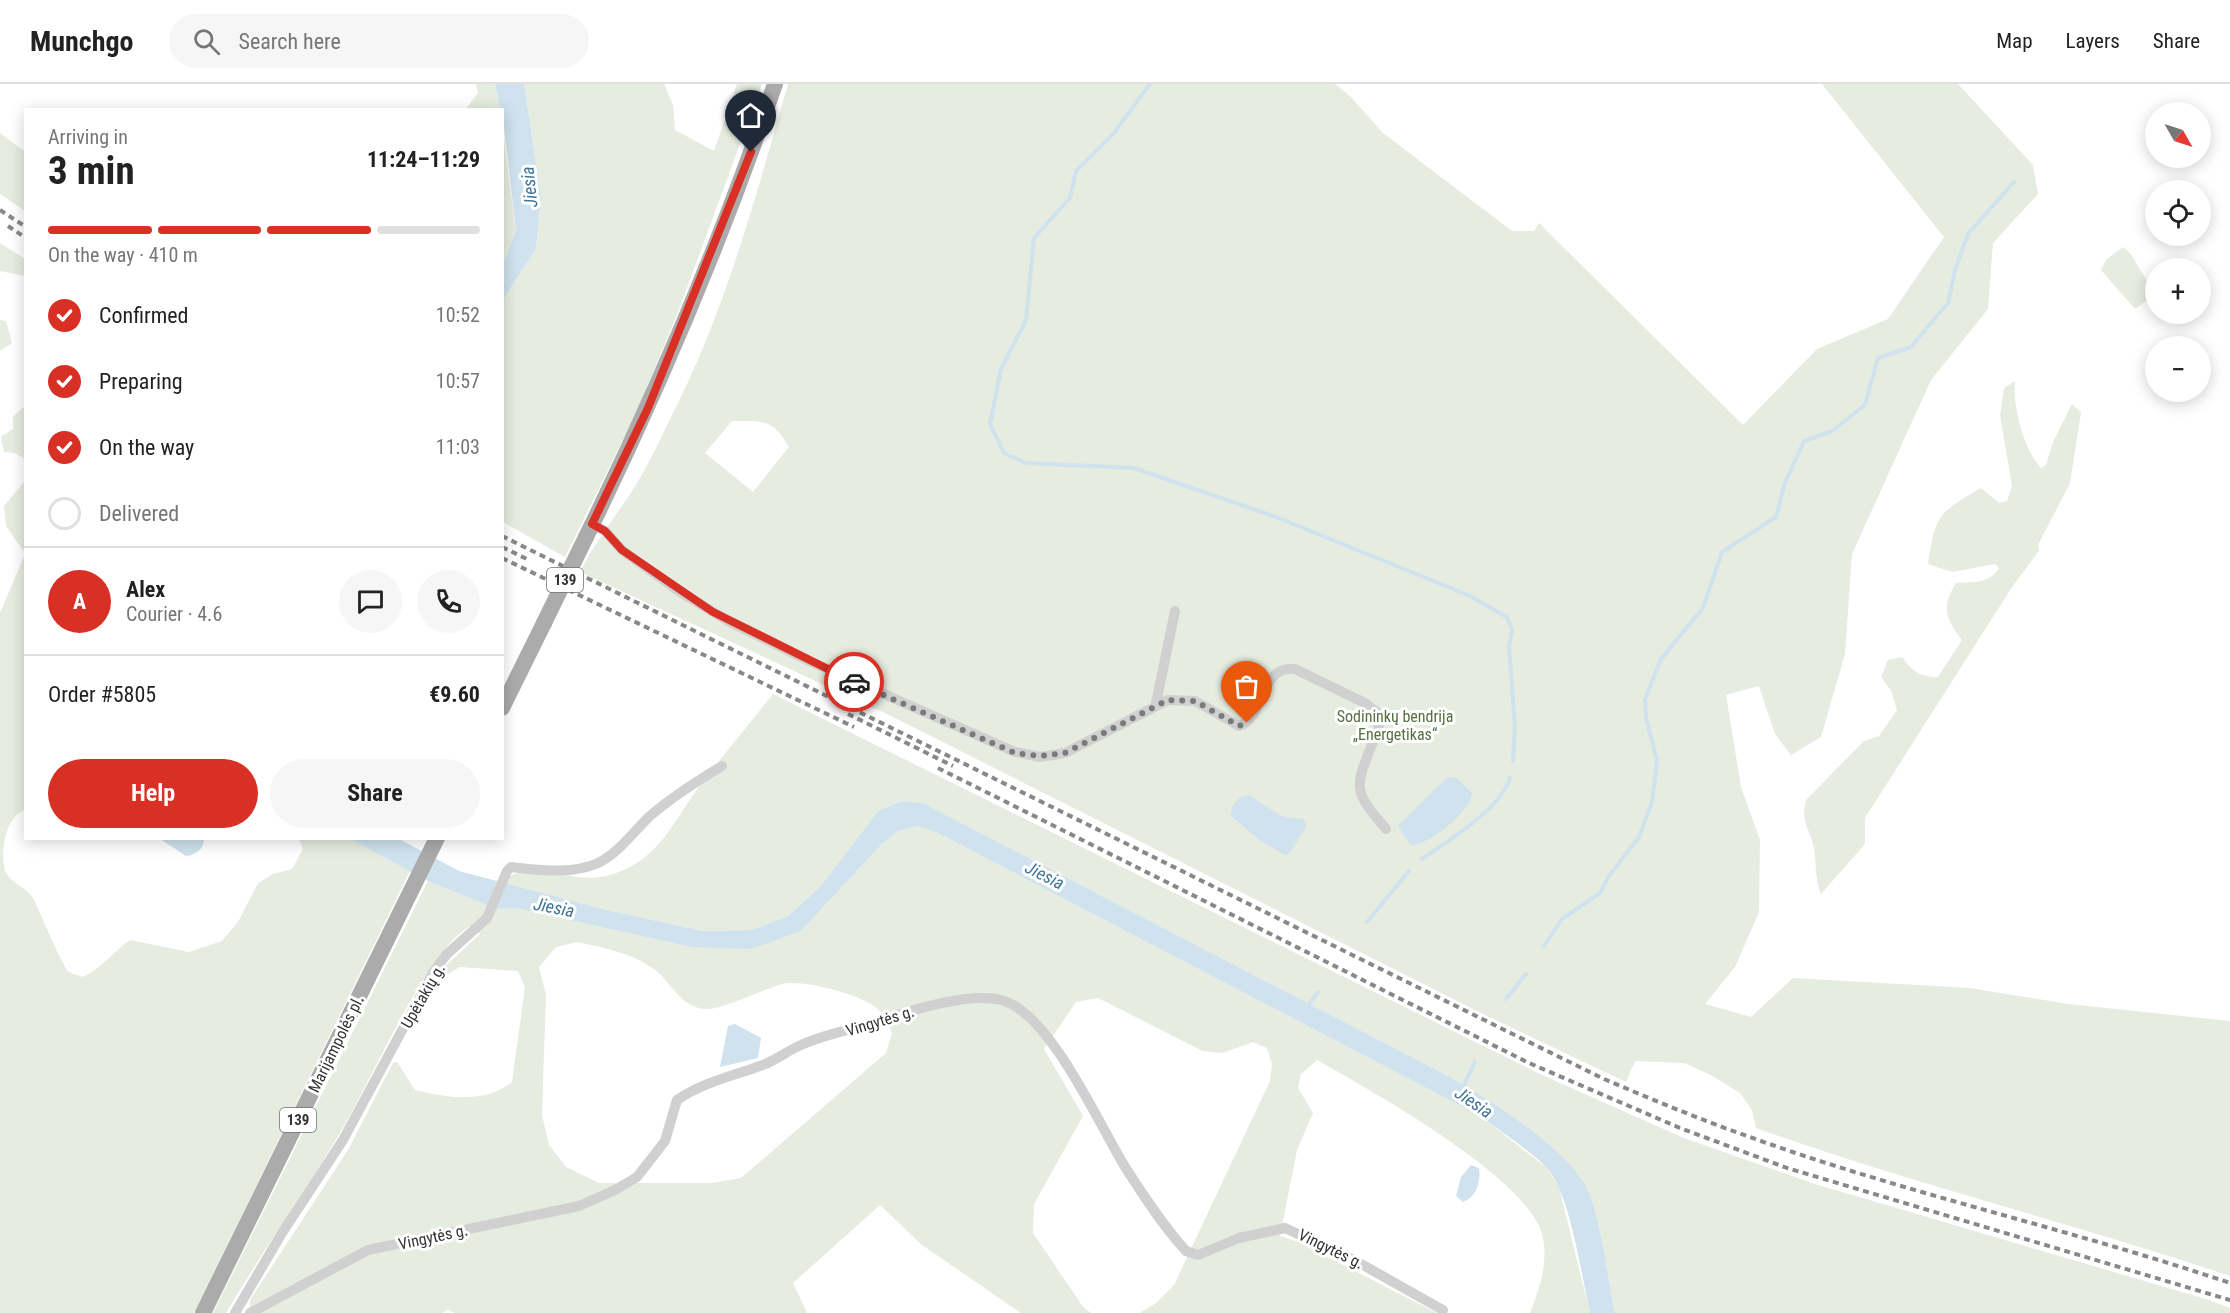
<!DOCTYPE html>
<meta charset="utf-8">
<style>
body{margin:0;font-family:"Roboto Condensed",sans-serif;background:#f6f6f6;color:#222;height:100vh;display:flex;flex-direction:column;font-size:22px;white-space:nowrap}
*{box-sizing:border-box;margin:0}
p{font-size:20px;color:#767676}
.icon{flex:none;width:33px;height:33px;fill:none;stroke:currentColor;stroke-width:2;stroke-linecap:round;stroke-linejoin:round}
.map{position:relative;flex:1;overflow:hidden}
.sheet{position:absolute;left:24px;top:24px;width:480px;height:732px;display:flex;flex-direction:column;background:#fff;border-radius:0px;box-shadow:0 3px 15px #0003}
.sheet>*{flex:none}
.needle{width:39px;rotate:129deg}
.buttons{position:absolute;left:2145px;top:18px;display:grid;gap:12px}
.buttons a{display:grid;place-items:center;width:66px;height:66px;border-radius:50%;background:#fff;box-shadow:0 3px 15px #0003;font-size:30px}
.pin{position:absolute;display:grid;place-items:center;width:51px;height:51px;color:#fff;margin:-62px -26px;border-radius:50% 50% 50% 0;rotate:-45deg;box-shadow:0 0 6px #0007}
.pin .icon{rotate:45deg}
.courier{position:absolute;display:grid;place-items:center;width:60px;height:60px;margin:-30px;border:4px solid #d93025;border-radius:50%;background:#fff;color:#222;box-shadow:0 2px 8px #0007}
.summary em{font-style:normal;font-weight:700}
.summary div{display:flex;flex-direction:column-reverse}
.summary{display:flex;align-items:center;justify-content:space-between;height:102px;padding:0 24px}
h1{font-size:39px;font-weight:700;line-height:45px}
.bar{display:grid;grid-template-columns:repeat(4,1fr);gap:9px 6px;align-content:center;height:72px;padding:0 24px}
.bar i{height:8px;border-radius:4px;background:#e0e0e0}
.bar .current{background:#d93025}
.bar p{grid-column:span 4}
.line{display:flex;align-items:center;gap:15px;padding:0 24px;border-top:2px solid #e0e0e0}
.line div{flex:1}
.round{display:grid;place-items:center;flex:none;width:63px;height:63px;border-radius:32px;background:#f6f6f6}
ol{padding:0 24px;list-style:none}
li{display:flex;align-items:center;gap:18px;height:66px}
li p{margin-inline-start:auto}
li .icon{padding:6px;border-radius:50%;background:#d93025;color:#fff;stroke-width:4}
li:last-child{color:#767676}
li i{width:33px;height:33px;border:3px solid #e0e0e0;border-radius:50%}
.action{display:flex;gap:12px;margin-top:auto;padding:12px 24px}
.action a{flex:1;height:69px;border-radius:36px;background:#d93025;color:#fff;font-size:24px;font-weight:700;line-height:69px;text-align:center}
.action a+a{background:#f6f6f6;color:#222}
header{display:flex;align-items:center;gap:36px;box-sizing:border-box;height:84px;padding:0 30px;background:#fff;border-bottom:2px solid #e0e0e0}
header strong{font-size:28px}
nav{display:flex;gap:33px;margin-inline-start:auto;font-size:21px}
.search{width:420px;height:54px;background:#f6f6f6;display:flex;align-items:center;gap:15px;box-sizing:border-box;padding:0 21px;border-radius:33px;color:#767676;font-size:22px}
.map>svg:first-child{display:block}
</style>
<header>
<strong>Munchgo</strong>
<div class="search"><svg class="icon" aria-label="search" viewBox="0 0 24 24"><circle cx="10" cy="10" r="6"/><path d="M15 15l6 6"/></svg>Search here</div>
<nav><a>Map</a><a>Layers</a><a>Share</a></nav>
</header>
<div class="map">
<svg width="2230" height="1229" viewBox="0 0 2230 1229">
<rect width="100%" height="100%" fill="#fff"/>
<path fill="#e6ecdf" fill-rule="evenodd" d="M 476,0 L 495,0 L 500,25 L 465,26 L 478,9 Z
M 524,0 L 664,0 L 673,21 L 675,46 L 714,67 L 737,0 L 762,0 L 680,223 L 638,325 L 565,473 L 503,438 L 503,216 L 536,165 L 541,112 Z
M 788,0 L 1335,0 L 1351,13 L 1383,49 L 1512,147 L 1534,147 L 1539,139 L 1743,341 L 1817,265 L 1888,235 L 1944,153 L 1822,0 L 1958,0 L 2033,81 L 2038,110 L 1993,159 L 1988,225 L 1931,296 L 1852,470 L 1845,570 L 1821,653 L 1791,671 L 1775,650 L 1759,602 L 1726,611 L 1741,703 L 1760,756 L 1759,828 L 1735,883 L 1705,920 L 1751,933 L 1793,894 L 1970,904 L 2068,920 L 2230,937 L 2230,1192 C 2073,1139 1912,1100 1756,1044 L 1752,1026 L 1740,1009 L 1711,991 L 1684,979 L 1635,977 L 1626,998 L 1485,931 L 887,630 L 580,488 C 596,456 615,434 634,404 C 651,377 664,347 678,319 C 728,218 757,108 788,0 ZM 732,337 C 764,337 772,334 789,363 L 753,408 L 705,369 Z
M 502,40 L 516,146 L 503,181 L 502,181 Z
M 0,49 L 25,68 L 25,127 L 0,110 Z
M 0,159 L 25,175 L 25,192 L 0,187 Z
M 2123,163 L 2130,169 L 2155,210 L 2135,225 L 2101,186 L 2106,176 Z
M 0,236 L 6,237 L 12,259 L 0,267 Z
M 2015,297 C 2012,320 2024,367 2041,384 L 2046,381 L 2053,358 L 2072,320 L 2081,328 L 2070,399 L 2038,461 L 2039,467 L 2012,503 L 1865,734 L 1865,760 L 1821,810 C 1814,794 1817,780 1814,764 C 1810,745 1799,735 1807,715 L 1864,657 L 1879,652 L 1897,626 L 1891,607 L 1881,593 L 1888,576 L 1902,573 C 1913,588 1920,593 1938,593 L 1962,556 C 1947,536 1940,525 1956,499 C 1972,498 1990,500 1999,484 L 1995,480 L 1952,488 L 1928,480 C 1936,430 1937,430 1981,404 L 1999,419 L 2007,417 L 2012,402 L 2000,331 L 2004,304 Z
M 22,324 L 25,324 L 25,375 L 15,369 L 4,368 L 1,353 L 13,345 L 13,333 Z
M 25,391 L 26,469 L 25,469 L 6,442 L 4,422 L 24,398 Z
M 25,470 L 25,726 C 5,733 0,767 5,787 C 11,800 29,804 34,816 C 46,841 54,864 68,888 L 83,893 C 102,884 113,868 130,856 L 189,868 L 222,857 L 238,838 L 258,799 L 273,790 L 292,785 L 303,765 L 299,755 L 350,755 L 410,787 L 194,1229 L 0,1229 L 0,529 Z
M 773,610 L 1542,991 L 1684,1054 L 1815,1100 L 2209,1216 L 2230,1224 L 2230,1229 L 1615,1229 C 1608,1196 1601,1133 1587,1104 C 1567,1064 1493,1018 1454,995 L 923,719 L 902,717 L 878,727 L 820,803 L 788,832 L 752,846 L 703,847 L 607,826 L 506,800 L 508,793 C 535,777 575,800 606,792 C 660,779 673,736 704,696 C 727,667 750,639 773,610 Z
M 918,742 L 938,749 L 1480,1032 L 1547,1084 L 1559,1103 L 1590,1229 L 1530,1229 C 1540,1203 1549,1178 1542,1150 C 1527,1093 1370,1006 1317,976 L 1301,990 L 1298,1004 L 1313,1029 L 1297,1066 L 1280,1152 L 1298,1158 L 1437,1229 L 1140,1229 L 1156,1219 L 1174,1201 L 1270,997 L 1272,981 L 1267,964 L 1253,958 L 1222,969 L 1203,967 L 1098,914 L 1076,918 L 1044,965 L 1083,1032 L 1034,1120 L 1033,1149 L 1083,1223 L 1091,1229 L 1021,1229 L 922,1161 L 880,1121 L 793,1199 L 807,1229 L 455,1229 L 448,1226 L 442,1229 L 250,1229 L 250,1216 L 348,1066 L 393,979 L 397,978 L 415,1006 C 448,1014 484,1020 512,998 L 525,903 L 518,887 L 460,883 L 444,892 L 439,888 L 480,850 L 470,842 C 425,867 369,1003 338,1052 C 302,1112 261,1169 226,1229 L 213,1229 L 428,797 L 496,825 L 515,824 L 691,863 L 801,847 L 882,760 L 898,747 ZM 577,858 C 604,864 628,868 651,883 C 671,895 679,925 708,925 C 722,925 765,905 782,900 C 803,895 862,911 878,925 C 885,931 888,941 892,949 L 886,969 L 741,1094 L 712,1099 L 599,1099 L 566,1083 L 549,1061 L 542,1031 L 546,911 L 539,883 L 556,863 Z"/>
<path fill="#cfe2ee" d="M 495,0 L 524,0 L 541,112 L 536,165 L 503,216 L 503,181 L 516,146 L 502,26 L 500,25 Z
M 1450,693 L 1457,694 L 1472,709 C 1471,728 1429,760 1411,762 L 1398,742 L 1445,695 Z
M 1249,711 L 1283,733 L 1304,735 L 1306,743 L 1289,770 L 1285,771 L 1259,756 L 1231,732 C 1231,720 1237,713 1249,711 Z
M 902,717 L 923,719 L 1454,995 C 1493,1018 1567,1064 1587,1104 C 1601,1133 1608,1196 1615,1229 L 1590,1229 C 1582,1194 1570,1107 1546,1083 C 1527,1064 1502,1049 1480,1032 L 938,749 L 918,742 L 898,747 L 882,760 L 801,847 L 751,865 L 691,863 L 515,824 L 496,825 L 428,797 L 350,755 L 399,755 L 459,787 L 607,826 L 703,847 L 752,846 L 788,832 L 820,803 L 878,727 Z
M 160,755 L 204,755 C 204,765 196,771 186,772 Z
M 735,940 L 761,954 L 758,974 L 720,983 L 728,942 Z
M 1471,1081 L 1479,1084 C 1481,1097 1477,1113 1463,1118 L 1456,1112 L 1461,1093 Z"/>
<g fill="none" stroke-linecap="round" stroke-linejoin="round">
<path stroke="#cfe2ee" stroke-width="4" d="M 1150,0 L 1114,49 L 1076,87 L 1070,114 L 1034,154 L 1026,236 L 1001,285 L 990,340 L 1004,369 L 1026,379 L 1134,384 L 1276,433 L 1468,511 L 1507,533 L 1512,546 L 1509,563 L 1515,642 L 1513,677
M 1422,775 C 1449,756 1500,726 1510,694
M 1367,838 L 1409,787
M 1544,862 L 1562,835 L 1600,809 L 1609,792 L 1639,753 L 1652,718 L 1657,676 L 1646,634 L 1645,615 L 1661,575 L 1703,524 L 1722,468 L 1776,433 L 1785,399 L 1804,357 L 1832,347 L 1865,321 L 1878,274 L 1911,263 L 1948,219 L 1955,186 L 1968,150 L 2014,98
M 1506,915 L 1526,890
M 1306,924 L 1318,908
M 1462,1005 L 1475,978"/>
<path stroke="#d0d0d0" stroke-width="10" d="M 592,440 L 605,447 L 622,466 L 680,508 L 730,538 L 807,576 L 1015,668 L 1040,673 L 1065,669 L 1168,616 L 1195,617 L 1239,642 C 1267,632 1259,581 1295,585 L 1365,619 L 1379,630 C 1381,640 1377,649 1373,658 C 1354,705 1353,706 1386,745
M 1156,619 L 1175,527
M 235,1229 L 282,1149 L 343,1056 L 434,887 L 447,870 L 487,834 L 507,787 L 511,783 C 540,786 571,791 598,779 C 619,769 633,748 650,732 C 672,713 697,697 722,682
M 250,1229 L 368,1166 L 579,1122 L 615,1106 L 637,1093 L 665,1057 L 677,1016 C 702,999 732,992 760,982 C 775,977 787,967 801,961 C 821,952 844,947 866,941 C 900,930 973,904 1007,918 C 1054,937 1100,1043 1127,1086 C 1145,1114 1164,1143 1186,1167 L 1198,1171 L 1239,1154 L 1285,1144 L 1354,1176 L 1443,1226"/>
<path stroke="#ababab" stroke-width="16" d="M 586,453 C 658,306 722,155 775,0
M 502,624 L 544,539
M 203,1229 L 437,754"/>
<path stroke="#888" stroke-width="4" stroke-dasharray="6 4.5" stroke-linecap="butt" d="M 0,126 L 26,143
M 8,142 L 26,154
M 502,452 L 1604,995 C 1651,1015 1699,1035 1747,1052 C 1906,1110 2071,1145 2230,1199
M 502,463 L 529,476
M 502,474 L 854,643
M 848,630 L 953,682
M 938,684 L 1529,979 L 1680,1044 L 1787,1084 L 2230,1216"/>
<path stroke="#ababab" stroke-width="16" d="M 544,539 L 586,453"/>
</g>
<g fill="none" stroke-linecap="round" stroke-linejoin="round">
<path stroke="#7a7a7a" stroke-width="6" stroke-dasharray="0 10.8" d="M 854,598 L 1015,669 L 1040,672 L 1065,669 L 1168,616 L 1195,617 L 1239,642 L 1247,639"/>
<path stroke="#d93025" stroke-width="8" d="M 751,68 L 648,324 L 592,440 L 605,447 L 622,466 L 713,528 L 854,598"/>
</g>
<g text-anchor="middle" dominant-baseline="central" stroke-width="6" stroke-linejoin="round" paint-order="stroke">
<g fill="#fff" stroke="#707070" stroke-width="1.5">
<rect x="547" y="484" width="36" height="24" rx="4.5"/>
<rect x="280" y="1024" width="36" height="24" rx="4.5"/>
</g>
<g font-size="15" font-weight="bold" fill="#333">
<text x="565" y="496">139</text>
<text x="298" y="1036">139</text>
</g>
<g font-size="16" fill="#56703f" stroke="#fff">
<text x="1395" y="632">Sodininkų bendrija<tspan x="1395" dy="18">„Energetikas“</tspan></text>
</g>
<g font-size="16" fill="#333" stroke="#fff">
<text transform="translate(423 912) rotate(-60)">Upėtakių g.</text>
<text transform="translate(880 937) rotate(-17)">Vingytės g.</text>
<text transform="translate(336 960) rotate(-64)">Marijampolės pl.</text>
<text transform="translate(433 1153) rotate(-12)">Vingytės g.</text>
<text transform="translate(1331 1165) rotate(26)">Vingytės g.</text>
</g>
<g font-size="18" font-style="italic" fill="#3f7597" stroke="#fff">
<text transform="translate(529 103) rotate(-96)">Jiesia</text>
<text transform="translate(1045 791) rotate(27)">Jiesia</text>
<text transform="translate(554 823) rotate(11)">Jiesia</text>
<text transform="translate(1474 1018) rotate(34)">Jiesia</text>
</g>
</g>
</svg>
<div class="buttons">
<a><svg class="needle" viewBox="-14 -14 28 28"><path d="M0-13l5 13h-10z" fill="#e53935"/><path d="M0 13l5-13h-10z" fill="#767676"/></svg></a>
<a><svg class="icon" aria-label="locate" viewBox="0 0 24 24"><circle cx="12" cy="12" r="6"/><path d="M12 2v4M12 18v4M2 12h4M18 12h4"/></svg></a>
<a>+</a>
<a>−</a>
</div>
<div class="pin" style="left:1247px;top:639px;background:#ea580c"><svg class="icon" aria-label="bag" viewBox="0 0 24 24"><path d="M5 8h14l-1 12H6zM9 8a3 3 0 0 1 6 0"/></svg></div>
<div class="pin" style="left:751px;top:68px;background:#1f2937"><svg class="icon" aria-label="home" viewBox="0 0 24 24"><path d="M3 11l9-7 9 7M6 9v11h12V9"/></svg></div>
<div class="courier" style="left:854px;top:598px"><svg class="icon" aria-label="car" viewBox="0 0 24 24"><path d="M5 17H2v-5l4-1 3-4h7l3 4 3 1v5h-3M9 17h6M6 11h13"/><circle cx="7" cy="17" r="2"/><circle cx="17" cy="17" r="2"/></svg></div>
<section class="sheet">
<div class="summary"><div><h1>3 min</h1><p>Arriving in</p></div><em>11:24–11:29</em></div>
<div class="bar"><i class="current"></i><i class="current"></i><i class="current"></i><i></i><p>On the way · 410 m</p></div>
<ol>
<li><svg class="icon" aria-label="check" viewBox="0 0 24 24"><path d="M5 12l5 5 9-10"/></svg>Confirmed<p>10:52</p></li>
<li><svg class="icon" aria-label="check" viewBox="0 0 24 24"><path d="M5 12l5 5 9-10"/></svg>Preparing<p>10:57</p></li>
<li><svg class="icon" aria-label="check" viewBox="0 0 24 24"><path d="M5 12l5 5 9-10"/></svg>On the way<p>11:03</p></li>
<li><i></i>Delivered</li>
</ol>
<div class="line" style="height:108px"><b class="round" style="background:#d93025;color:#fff">A</b><div><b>Alex</b><p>Courier · 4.6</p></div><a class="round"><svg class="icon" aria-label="chat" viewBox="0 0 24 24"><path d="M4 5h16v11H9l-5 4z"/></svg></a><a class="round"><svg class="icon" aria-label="phone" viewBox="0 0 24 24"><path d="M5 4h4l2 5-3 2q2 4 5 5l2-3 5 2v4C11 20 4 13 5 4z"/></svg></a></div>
<div class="line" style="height:78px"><div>Order #5805</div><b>€9.60</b></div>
<div class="action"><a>Help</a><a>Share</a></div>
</section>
</div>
